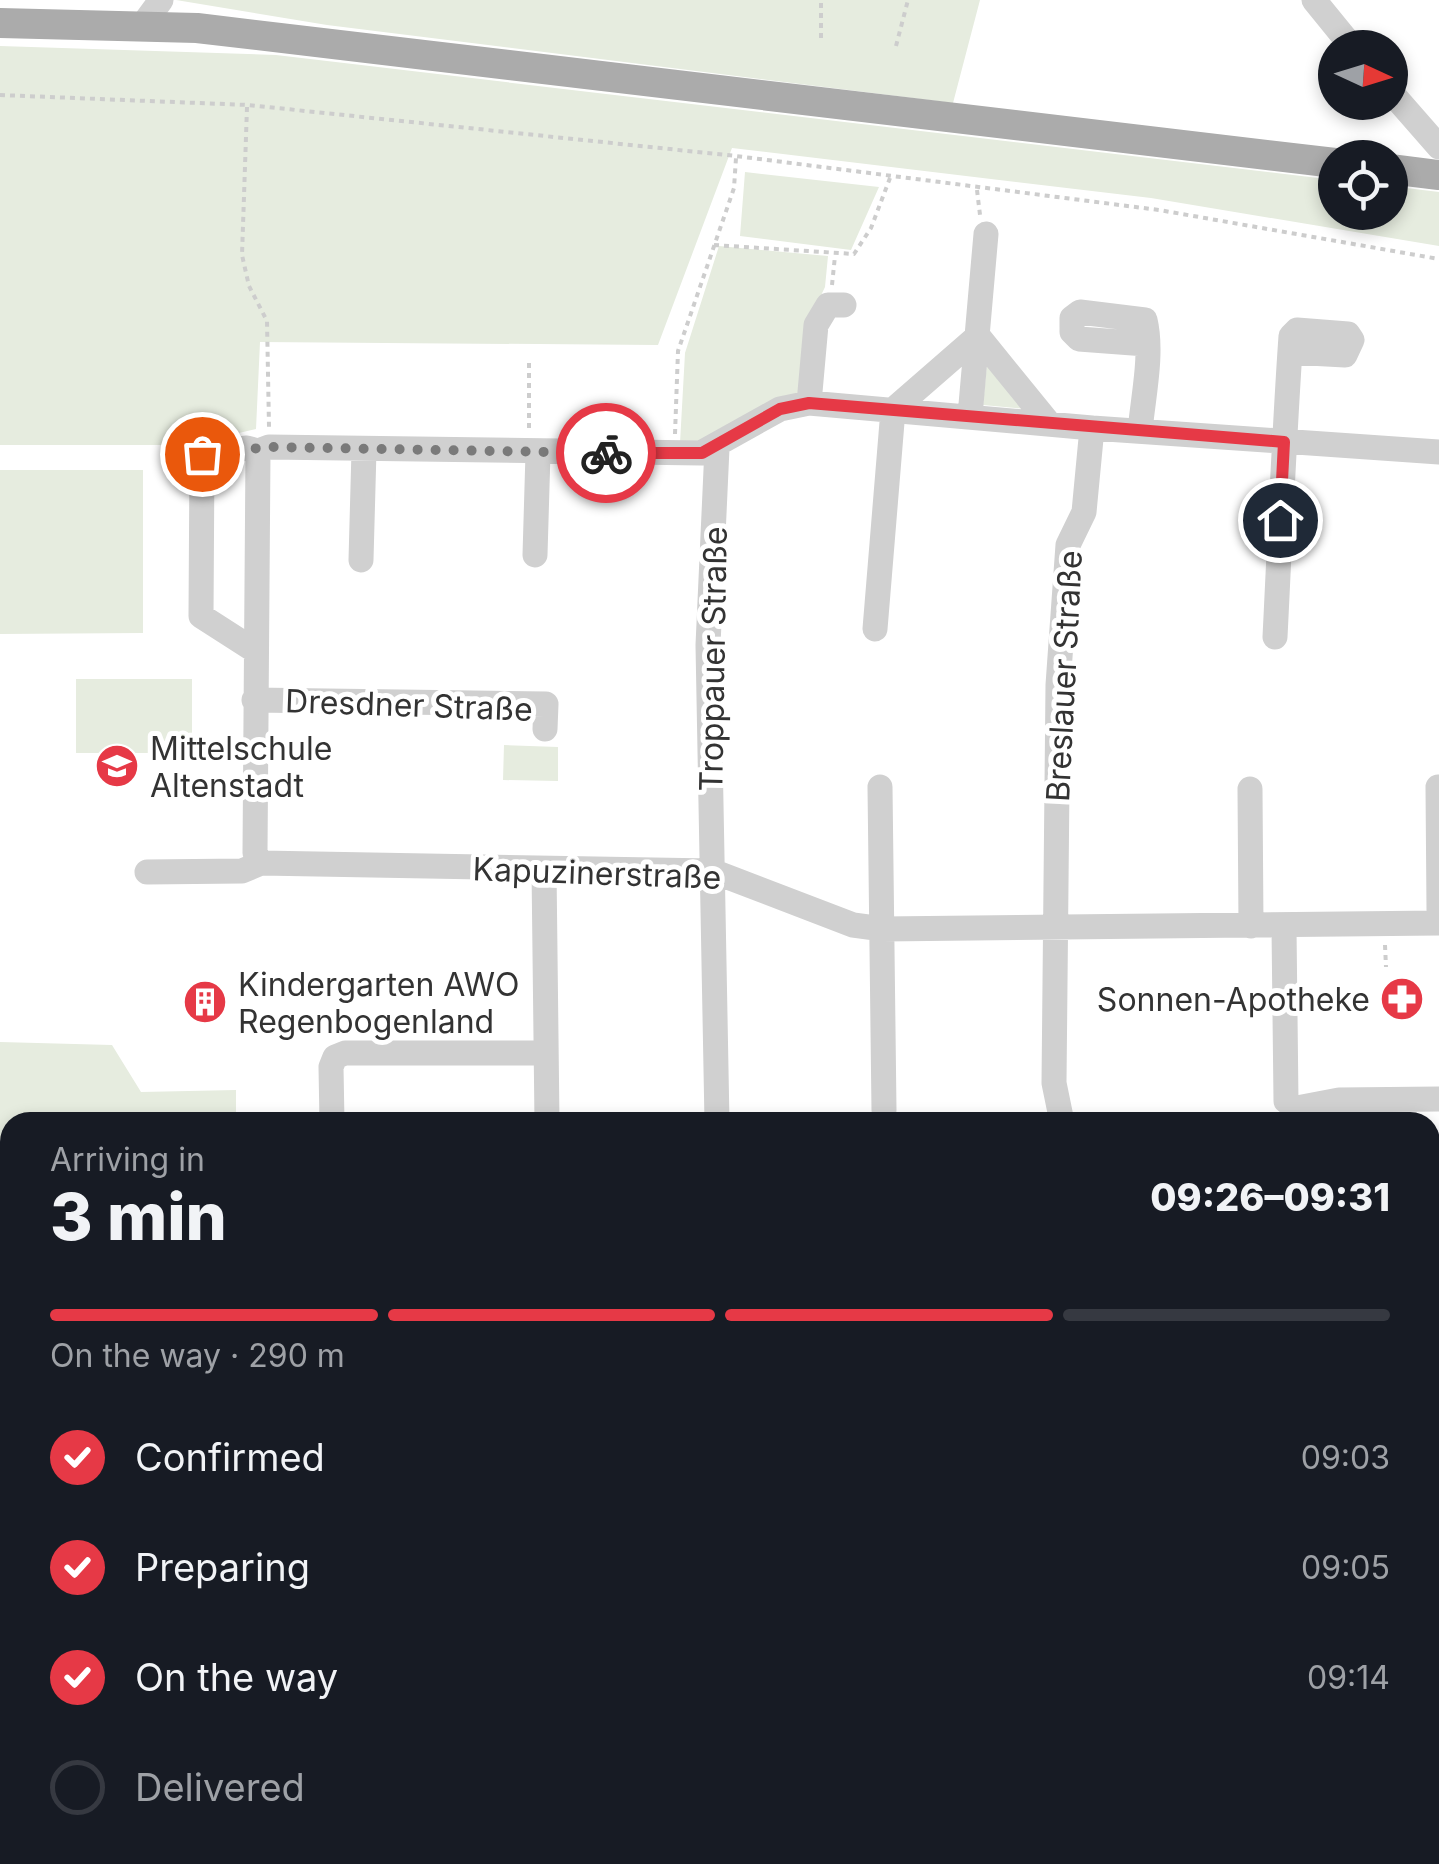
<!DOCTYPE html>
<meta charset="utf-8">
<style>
body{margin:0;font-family:Inter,sans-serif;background:#20242c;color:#f1f3f6;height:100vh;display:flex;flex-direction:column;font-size:38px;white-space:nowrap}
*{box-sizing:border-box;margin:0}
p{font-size:32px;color:#9ea1a6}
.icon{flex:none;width:55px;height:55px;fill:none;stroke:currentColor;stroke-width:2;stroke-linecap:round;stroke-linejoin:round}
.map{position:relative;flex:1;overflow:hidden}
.sheet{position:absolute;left:0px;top:1112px;width:1440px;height:752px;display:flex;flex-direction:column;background:#171b24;border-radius:30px 30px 0 0;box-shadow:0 5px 15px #0003}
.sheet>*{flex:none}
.needle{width:65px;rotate:94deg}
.buttons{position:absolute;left:1318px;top:30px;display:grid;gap:20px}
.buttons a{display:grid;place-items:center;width:90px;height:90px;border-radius:50%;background:#171b24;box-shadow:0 5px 15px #0003;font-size:50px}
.pin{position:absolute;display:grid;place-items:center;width:85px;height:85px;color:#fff;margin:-42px;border:5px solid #fff;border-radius:50%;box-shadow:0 2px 10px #0007}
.courier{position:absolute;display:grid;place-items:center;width:100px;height:100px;margin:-50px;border:8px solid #e63946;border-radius:50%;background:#fff;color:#222;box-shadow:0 2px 12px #0007}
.headline em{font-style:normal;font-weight:800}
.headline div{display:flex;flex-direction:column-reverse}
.headline{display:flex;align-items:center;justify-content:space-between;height:170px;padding:0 50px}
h1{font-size:65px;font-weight:800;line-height:75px}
.bar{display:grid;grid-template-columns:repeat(4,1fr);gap:15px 10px;align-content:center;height:120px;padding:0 50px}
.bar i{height:12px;border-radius:8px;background:#363941}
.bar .selected{background:#e63946}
.bar p{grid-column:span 4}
ol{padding:0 50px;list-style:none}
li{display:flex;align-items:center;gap:30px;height:110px}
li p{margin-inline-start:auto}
li .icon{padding:10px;border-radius:50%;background:#e63946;color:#fff;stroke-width:4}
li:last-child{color:#9ea1a6}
li i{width:55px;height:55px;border:5px solid #363941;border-radius:50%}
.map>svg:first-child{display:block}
</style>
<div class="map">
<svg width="1439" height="1864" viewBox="0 0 1439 1864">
<rect width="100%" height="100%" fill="#fff"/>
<path fill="#e6ecdf" d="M 176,0 L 980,0 L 953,103 L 327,25 Z
M 0,46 L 276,55 L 1335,180 L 1335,212 L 1390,212 L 1390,186 L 1439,192 L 1439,246 L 1151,198 L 732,148 L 658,345 L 260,342 L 256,429 L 187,445 L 0,445 Z
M 745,172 L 879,187 L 851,250 L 740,236 Z
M 719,246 L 828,256 L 825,287 L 814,310 L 805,396 L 714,440 L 680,443 L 685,353 Z
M 987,364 L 1026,409 L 983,405 Z
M 0,470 L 143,470 L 143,633 L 0,634 Z
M 76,679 L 192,679 L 192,753 L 76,753 Z
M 504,745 L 558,747 L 558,781 L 503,780 Z
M 0,1042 L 112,1045 L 141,1092 L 236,1090 L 236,1122 L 10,1122 L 10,1855 L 264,1855 L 280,1864 L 0,1864 Z"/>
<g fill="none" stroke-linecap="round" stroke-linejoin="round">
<path stroke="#cdcdcd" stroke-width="4" stroke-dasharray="5 5" stroke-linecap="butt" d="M 821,38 L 821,0
M 896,46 L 908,0
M 0,95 L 248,105 L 736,156 L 1159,210 L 1439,259
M 247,107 L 242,255 L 249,286 L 267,321 L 269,427
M 977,190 L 980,215
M 714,245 L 854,254 L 871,228 L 890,178
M 832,285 L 835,256
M 529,428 L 529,363
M 675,434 L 678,351 L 734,188 L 736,158
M 1385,945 L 1386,967
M 1137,1010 L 1152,1009
M 0,1230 L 10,1245
M 0,1821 L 10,1816
M 1361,1864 L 1361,1855"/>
<path stroke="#d0d0d0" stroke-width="25" d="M 1314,0 L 1353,48
M 142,26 L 161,0
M 1390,91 L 1439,147
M 809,403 L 816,325 L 828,305 L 844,305
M 970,416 L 986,234
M 1140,431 C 1143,397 1153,353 1145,320 L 1080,312 L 1072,318 L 1072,332 L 1079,339 L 1146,344
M 258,451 L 269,447 L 701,453 L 780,409 L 809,403 L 1092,428 L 1439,452
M 535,555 L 538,453
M 361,560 L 364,450
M 875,629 L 893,410 L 978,336 L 1047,421
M 1275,637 C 1280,537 1284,436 1291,336 L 1297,330 L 1348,334 L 1352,340 L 1345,355 L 1290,352
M 254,650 L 201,616 L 202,454 L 247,448 L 258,451 L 255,853 L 261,863 L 712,871 L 853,925 L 883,929 L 1439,923
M 254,700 L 546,704 L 545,729
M 880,787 L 884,1110
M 1438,787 L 1439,910
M 1250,789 L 1251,926
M 544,869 L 547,1122
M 147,872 L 242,871 L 261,863
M 1284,928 L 1286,1101 L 1313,1122
M 1297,1108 L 1339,1100 L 1439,1099
M 332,1122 L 331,1067 L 335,1057 L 345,1053 L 543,1053
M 717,1122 L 708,645 L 717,448
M 1062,1122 L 1054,1083 L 1058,685 L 1068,545 L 1084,512 L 1092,428
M 0,1272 L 10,1305
M 1430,1307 L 1439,1308
M 1430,1823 L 1439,1823
M 63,1855 L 64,1864
M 315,1864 L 667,1864
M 847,1864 L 848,1855
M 1007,1864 L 1007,1855
M 1107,1864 L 1107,1855"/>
<path stroke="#ababab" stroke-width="30" d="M 0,23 L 197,28 L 1335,163
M 1390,169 L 1439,175"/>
</g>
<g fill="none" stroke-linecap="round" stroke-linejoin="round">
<path stroke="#7a7a7a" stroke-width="10" stroke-dasharray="0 18" d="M 202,454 L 269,447 L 606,453"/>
<path stroke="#e63946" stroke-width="12" d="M 606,453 L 702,453 L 780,409 L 809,403 L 1284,442 L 1280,520"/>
</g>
<defs>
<g id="school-disc" transform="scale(2.25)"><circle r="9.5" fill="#e63946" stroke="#fff"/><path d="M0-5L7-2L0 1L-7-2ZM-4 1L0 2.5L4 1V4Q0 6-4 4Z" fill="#fff"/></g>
<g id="pharmacy-disc" transform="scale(2.25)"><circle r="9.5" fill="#e63946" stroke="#fff"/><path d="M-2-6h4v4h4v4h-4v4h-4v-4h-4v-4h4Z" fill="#fff"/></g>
<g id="building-disc" transform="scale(2.25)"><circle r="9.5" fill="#e63946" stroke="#fff"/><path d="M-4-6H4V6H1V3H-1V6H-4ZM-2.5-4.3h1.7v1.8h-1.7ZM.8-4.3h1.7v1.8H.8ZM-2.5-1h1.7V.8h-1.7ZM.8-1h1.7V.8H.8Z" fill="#fff"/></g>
</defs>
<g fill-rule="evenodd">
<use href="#school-disc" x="117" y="766"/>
<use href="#pharmacy-disc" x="1402" y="999"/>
<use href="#building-disc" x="205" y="1002"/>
</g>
<g text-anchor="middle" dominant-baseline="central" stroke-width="10" stroke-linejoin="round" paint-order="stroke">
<g font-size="32" fill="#333" stroke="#fff">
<text transform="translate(713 659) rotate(-89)">Troppauer Straße</text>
<text transform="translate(1064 676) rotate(-87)">Breslauer Straße</text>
<text transform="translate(409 705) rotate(2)">Dresdner Straße</text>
<text transform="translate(597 873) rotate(2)">Kapuzinerstraße</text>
</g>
<g font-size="32" fill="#333" stroke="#fff" text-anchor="start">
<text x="150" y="748">Mittelschule<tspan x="150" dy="37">Altenstadt</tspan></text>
<text x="238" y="984">Kindergarten AWO<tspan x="238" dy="37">Regenbogenland</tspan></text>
<text x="1370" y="999" text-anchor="end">Sonnen-Apotheke</text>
</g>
</g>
</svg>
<div class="buttons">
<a><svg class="needle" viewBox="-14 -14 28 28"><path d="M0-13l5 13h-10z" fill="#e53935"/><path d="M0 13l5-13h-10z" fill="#9ea1a6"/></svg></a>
<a><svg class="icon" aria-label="locate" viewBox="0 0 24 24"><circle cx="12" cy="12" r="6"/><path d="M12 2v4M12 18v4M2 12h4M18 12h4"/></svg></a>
</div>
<div class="pin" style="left:202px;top:454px;background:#ea580c"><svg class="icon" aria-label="bag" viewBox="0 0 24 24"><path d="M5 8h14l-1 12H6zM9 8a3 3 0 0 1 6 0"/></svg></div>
<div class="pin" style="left:1280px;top:520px;background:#1f2937"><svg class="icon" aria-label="home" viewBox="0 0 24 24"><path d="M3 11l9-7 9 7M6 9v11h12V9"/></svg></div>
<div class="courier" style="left:606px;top:453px"><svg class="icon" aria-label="bike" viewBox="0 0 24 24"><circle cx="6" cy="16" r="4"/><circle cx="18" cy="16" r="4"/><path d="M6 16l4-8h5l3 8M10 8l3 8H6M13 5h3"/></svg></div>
<section class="sheet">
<div class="headline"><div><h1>3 min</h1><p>Arriving in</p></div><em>09:26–09:31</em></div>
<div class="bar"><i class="selected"></i><i class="selected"></i><i class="selected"></i><i></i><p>On the way · 290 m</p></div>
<ol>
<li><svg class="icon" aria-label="check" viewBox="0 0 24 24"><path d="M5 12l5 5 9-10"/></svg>Confirmed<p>09:03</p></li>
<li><svg class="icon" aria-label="check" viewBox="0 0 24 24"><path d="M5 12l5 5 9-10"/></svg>Preparing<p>09:05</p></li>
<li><svg class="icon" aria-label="check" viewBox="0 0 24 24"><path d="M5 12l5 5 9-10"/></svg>On the way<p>09:14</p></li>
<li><i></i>Delivered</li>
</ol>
</section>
</div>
